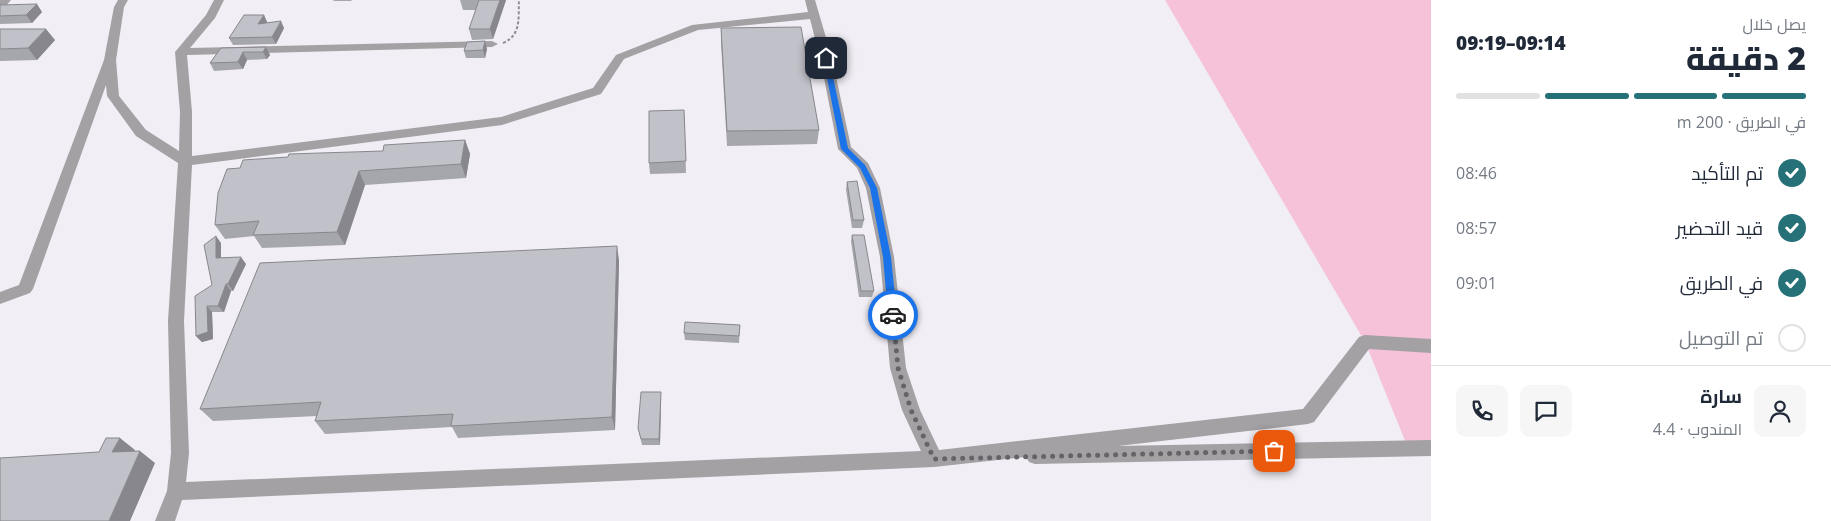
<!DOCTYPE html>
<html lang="ar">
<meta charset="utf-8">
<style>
body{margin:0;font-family:"Open Sans",Cairo,sans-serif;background:#f6f6f7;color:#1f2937;direction:rtl;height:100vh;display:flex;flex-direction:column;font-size:19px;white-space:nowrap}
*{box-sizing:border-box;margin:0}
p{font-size:16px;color:#747a83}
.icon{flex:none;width:28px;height:28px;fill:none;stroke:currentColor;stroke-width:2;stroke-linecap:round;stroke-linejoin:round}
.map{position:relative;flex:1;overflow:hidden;direction:ltr}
.details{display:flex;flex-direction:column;background:#fff;width:400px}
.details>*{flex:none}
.pin{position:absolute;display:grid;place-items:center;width:42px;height:42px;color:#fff;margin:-21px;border-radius:10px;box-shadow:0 2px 8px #0006}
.courier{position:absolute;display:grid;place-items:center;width:50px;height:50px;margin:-25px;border:4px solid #1a73e8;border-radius:50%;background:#fff;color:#222;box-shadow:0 1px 6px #0007}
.headline em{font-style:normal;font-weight:800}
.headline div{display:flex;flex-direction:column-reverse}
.headline{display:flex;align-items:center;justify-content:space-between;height:85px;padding:0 25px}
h1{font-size:32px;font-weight:800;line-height:38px}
.bar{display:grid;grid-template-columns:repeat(4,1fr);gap:8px 5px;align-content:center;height:60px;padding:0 25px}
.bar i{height:6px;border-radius:4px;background:#e0e1e3}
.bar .current{background:#267177}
.bar p{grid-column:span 4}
.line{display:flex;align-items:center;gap:12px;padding:0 25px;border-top:1px solid #e0e1e3}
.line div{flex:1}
.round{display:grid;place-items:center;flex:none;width:52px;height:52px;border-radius:10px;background:#f6f6f7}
ol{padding:0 25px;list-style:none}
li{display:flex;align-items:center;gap:15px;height:55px}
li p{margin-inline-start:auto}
li .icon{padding:5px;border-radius:50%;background:#267177;color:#fff;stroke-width:4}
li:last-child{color:#747a83}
li i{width:28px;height:28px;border:2px solid #e0e1e3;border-radius:50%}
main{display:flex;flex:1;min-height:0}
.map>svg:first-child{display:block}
</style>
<main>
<section class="details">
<div class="headline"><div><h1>2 دقيقة</h1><p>يصل خلال</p></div><em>09:14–09:19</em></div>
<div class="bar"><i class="current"></i><i class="current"></i><i class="current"></i><i></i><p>في الطريق · 200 m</p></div>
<ol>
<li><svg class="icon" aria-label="check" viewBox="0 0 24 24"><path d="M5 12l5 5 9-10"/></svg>تم التأكيد<p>08:46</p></li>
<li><svg class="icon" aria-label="check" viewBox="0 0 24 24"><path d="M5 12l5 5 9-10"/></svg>قيد التحضير<p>08:57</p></li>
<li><svg class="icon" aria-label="check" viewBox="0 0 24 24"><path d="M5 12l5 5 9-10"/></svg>في الطريق<p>09:01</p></li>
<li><i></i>تم التوصيل</li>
</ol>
<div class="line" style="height:90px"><a class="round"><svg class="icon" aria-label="person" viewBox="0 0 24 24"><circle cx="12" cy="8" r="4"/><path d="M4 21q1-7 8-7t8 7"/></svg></a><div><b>سارة</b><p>المندوب · 4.4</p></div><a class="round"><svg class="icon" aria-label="chat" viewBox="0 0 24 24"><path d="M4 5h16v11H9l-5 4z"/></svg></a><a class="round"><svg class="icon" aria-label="phone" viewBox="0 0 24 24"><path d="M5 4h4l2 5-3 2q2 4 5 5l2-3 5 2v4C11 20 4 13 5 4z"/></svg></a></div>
</section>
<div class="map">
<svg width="1431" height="521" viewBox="0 0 1431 521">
<rect width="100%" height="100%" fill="#f1eef5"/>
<path fill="#f5c2da" d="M 1165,0 L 1431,0 L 1431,447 L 1408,448 L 1365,342 Z"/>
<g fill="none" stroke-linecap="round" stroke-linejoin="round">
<path stroke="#908e93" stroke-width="2" stroke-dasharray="3 2" stroke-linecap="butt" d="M 503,43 C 522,35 518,17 519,0"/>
<path fill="#a3a1a3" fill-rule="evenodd" d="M 0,0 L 11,0 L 4,8 L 0,9 Z
M 118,0 L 128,0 L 124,7 L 116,60 L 119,96 L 146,130 L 179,151 L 180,112 L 175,52 L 206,15 L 214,0 L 224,0 L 215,18 L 190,48 L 492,41 L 498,44 L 492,47 L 187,55 L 192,112 L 192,156 L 501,117 L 593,88 L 616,55 L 692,25 L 808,12 L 805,0 L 815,0 L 832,58 L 851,147 L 868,163 L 880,188 L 894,257 L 906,368 L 920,410 L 939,450 L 1303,409 L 1359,337 L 1365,335 L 1431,339 L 1431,353 L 1369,349 L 1314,422 L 1308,424 L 1118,446 L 1431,440 L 1431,456 L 1035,464 L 1029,462 L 1026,457 L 934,467 L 182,500 L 175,521 L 155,521 L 167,491 L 171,453 L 168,321 L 178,163 L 136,136 L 107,96 L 106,85 L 33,289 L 30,293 L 0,304 L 0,292 L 19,285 L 104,60 L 114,7 ZM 810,19 L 820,58 L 838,149 L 857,168 L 866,188 L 880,257 L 890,368 L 902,410 L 921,451 L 186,482 L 189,453 L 184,321 L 192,165 L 502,125 L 601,94 L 624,59 L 698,30 Z"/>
</g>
<path fill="#a6a6ad" d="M 333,0 L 352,0 L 351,1 L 334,1 Z
M 460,0 L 506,0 L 493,39 L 472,40 L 469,29 L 476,10 L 463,10 Z
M 0,5 L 42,12 L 32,23 L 0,24 Z
M 264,15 L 267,22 L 267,23 L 284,28 L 276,44 L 233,45 L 229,38 Z
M 721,28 L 819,130 L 817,144 L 727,146 L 721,43 Z
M 0,29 L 55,40 L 37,60 L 0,61 Z
M 266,47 L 270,55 L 267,59 L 247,60 L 243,69 L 214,71 L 210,63 L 221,48 Z
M 487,49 L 485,58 L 466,58 L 464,51 Z
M 684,110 L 686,173 L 650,174 L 649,163 Z
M 465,140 L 470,154 L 466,178 L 365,185 L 345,245 L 262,248 L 254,236 L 225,239 L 215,225 L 383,151 Z
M 847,182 L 864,220 L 862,228 L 852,228 L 846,190 Z
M 852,235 L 874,291 L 872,297 L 859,297 L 851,241 Z
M 221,243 L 221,258 L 246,264 L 233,291 L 231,291 L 224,312 L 212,312 L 213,339 L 202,342 L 196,336 L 212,285 Z
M 619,260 L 615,430 L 458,438 L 452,427 L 325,434 L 315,421 L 317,416 L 213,421 L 200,409 Z
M 740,325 L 739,343 L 685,340 L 684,333 Z
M 661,399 L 660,445 L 642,445 L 638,428 Z"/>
<path fill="#87878d" d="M 500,0 L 506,0 L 493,39 L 490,29 Z
M 37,4 L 42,12 L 32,23 L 26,15 Z
M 264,15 L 267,22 L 262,32 L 258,24 Z
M 281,21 L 284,28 L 276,44 L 272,37 Z
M 46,29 L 55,40 L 37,60 L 28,48 Z
M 485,41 L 487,49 L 485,58 L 483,50 Z
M 266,47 L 270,55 L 267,59 L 263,52 Z
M 243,52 L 247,60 L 243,69 L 238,62 Z
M 465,140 L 470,154 L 466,178 L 461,164 Z
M 359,171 L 365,185 L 345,245 L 337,232 Z
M 216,236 L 221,243 L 221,264 L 216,258 Z
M 617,246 L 619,260 L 615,430 L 612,417 Z
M 241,257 L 246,264 L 233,291 L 228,284 Z
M 226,284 L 231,291 L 224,312 L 218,306 Z
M 207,306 L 212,312 L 213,339 L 202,342 L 196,336 Z
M 661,392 L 661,399 L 660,445 L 659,439 Z
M 120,438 L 135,450 L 128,464 L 112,452 Z
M 140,451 L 155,463 L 130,521 L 109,521 Z"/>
<path fill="#c1c1c9" stroke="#87878d" d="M 479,0 L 500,0 L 490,29 L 469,29 Z
M 37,4 L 26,15 L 0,16 L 0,5 Z
M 244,15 L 264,15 L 258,24 L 281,21 L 272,37 L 229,38 Z
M 801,27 L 819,130 L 727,131 L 721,28 Z
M 0,29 L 46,29 L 28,48 L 0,49 Z
M 485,41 L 483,50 L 464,51 L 467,42 Z
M 266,47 L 263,52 L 243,52 L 238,62 L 210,63 L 221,48 Z
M 684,110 L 686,161 L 649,163 L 649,111 Z
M 465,140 L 461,164 L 359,171 L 337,232 L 253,235 L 259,221 L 215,225 L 218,193 L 227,169 L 240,168 L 243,160 L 288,157 L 289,154 L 383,151 L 384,145 Z
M 857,181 L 864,220 L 853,220 L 847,182 Z
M 852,235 L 864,235 L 874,291 L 861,291 Z
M 216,236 L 216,258 L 241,257 L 228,284 L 226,284 L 218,306 L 207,306 L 208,332 L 196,336 L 195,296 L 212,285 L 204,245 Z
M 617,246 L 612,417 L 451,426 L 453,414 L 315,421 L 321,402 L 200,409 L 260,263 Z
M 685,322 L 740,325 L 739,336 L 684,333 Z
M 641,392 L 661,392 L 659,439 L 641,439 L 638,428 Z
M 106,438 L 120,438 L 112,452 L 140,451 L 109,521 L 0,521 L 0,458 L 99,452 Z"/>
<path fill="#1a73e8" d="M 826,56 L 829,58 L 848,148 L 865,165 L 877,188 L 891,257 L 897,315 L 893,319 L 888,315 L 883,257 L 870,188 L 860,168 L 841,149 L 823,58 Z"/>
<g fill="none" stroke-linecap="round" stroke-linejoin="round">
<path stroke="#656367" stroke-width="5" stroke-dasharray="0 9" d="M 893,315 L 898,368 L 911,410 L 934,459 L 1274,451"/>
</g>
</svg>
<div class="pin" style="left:1274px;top:451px;background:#ea580c"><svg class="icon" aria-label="bag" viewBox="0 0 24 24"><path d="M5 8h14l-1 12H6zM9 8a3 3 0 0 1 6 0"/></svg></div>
<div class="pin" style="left:826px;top:58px;background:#1f2937"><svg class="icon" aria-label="home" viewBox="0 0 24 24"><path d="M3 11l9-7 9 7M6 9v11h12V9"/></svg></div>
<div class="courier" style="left:893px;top:315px"><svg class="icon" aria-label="car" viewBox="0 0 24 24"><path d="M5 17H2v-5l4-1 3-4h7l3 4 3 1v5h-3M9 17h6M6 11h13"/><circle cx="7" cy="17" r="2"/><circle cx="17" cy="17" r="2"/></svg></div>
</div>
</main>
